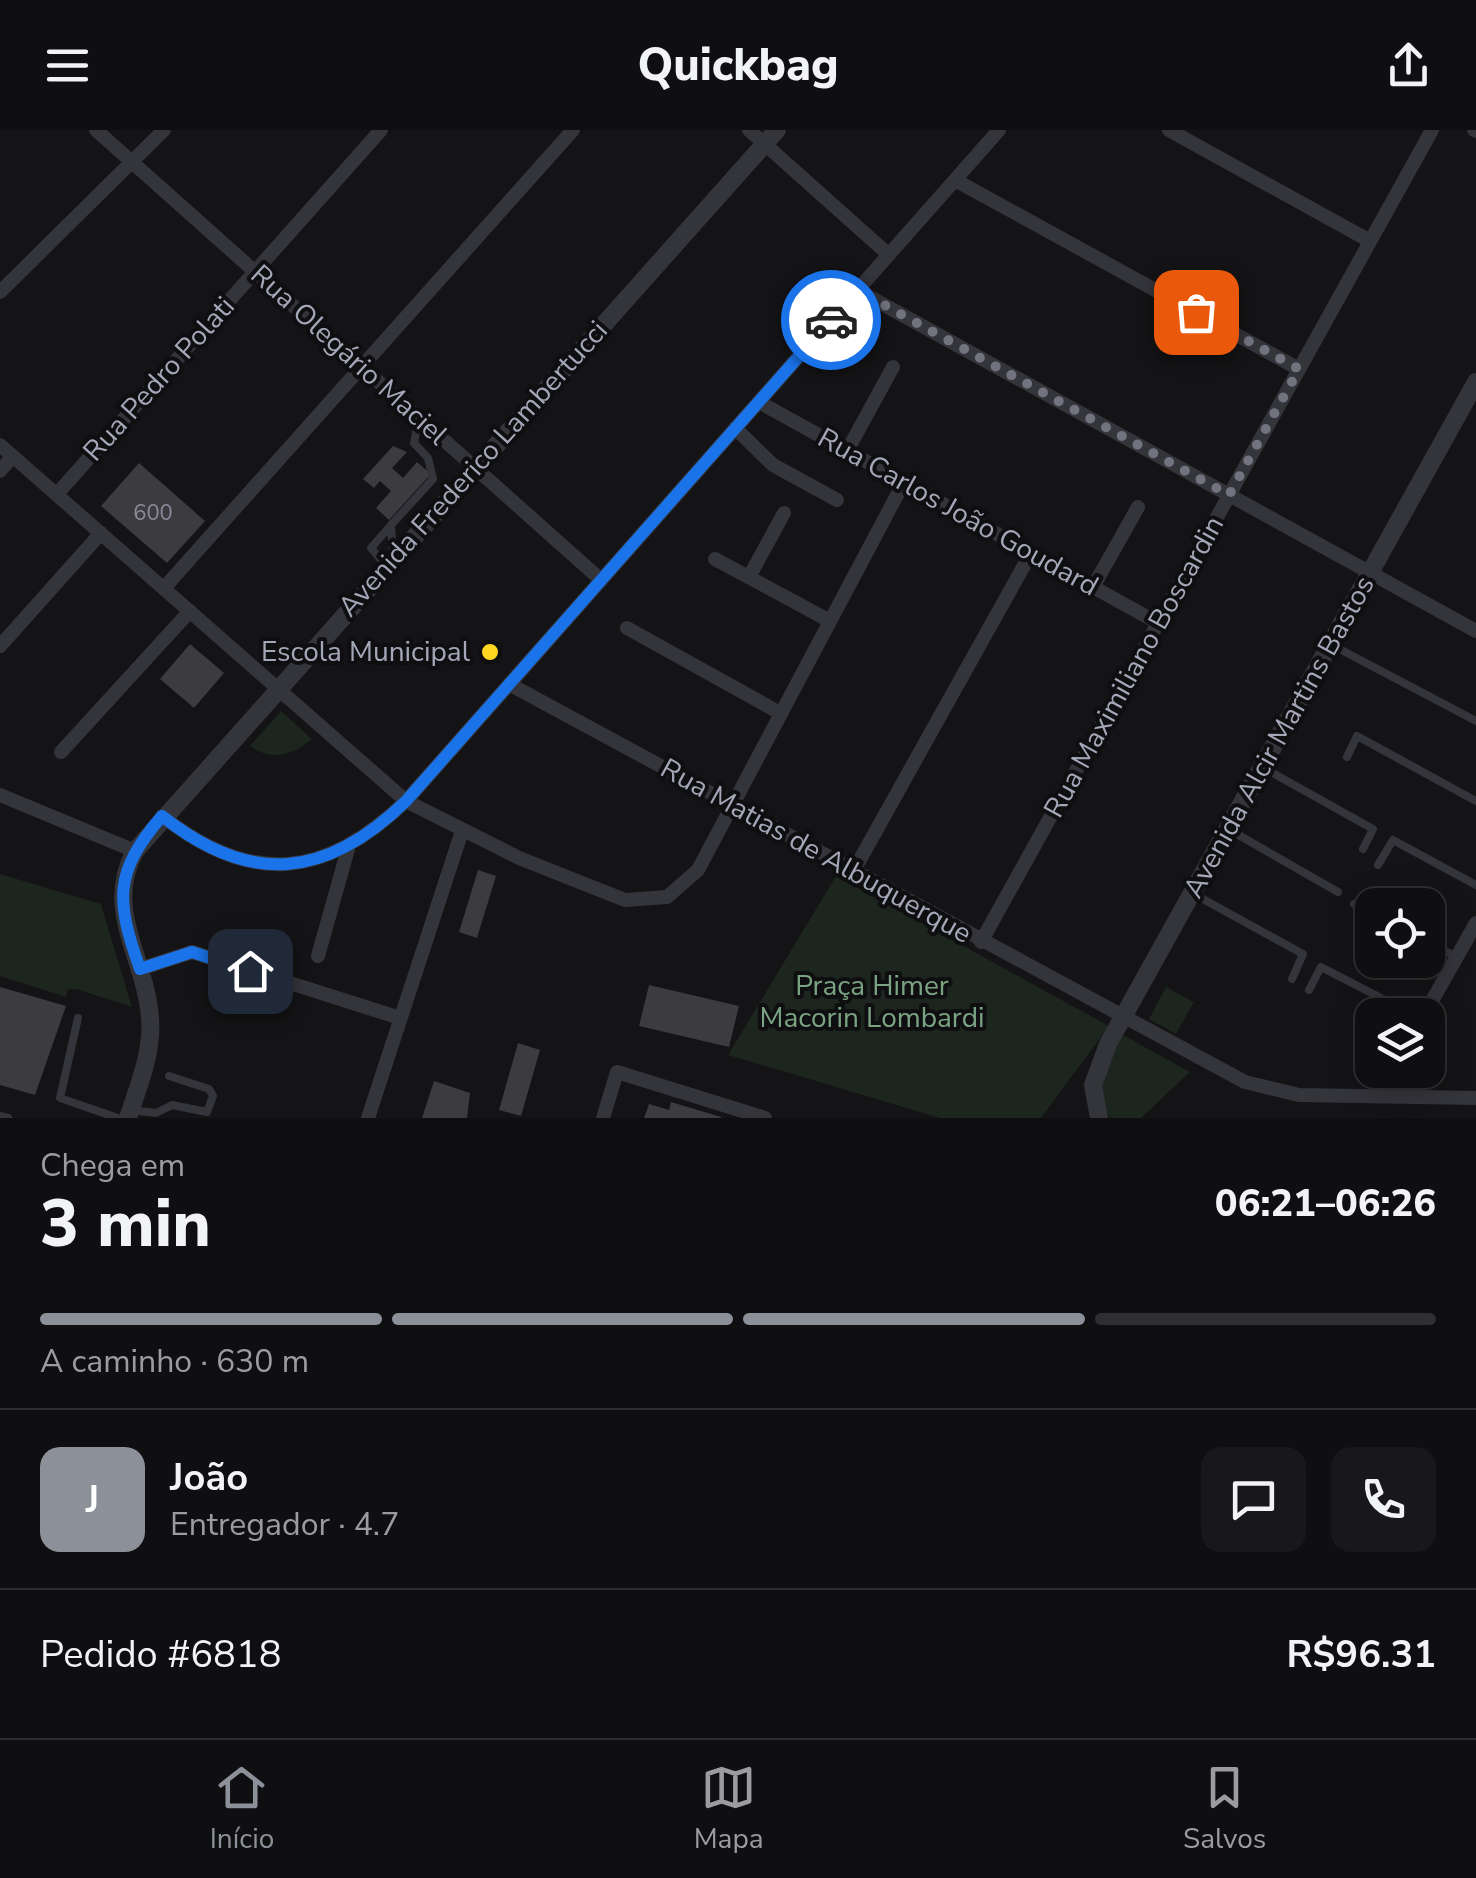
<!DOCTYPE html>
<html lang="pt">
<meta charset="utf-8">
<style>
body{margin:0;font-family:"Nunito Sans",sans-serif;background:#181719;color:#f1f3f6;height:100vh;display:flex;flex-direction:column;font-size:38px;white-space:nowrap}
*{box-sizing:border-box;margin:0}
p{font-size:32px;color:#9b9c9f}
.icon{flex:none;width:55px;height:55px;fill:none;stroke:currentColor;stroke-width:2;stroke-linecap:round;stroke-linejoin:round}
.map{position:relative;height:988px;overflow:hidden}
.side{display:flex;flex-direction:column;background:#0f0e10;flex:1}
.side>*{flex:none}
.controls{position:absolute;left:1355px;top:758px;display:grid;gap:20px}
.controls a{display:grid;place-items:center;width:90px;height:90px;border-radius:20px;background:#0f0e10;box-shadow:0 5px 25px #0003,0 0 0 2px #2f2e30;font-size:50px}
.pin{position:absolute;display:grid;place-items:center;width:85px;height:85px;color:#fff;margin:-42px;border-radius:20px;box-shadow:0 5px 15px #0006}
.courier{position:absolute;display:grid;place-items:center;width:100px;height:100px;margin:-50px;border:8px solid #1a73e8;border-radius:50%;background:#fff;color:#222;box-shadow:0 2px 12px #0007}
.overview em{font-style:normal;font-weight:800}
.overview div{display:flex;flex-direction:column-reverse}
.overview{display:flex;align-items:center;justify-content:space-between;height:170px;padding:0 40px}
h1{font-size:65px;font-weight:800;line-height:75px}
.bar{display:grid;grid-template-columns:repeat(4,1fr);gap:15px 10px;align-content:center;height:120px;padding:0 40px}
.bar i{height:12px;border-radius:8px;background:#2f2e30}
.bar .selected{background:#8c9099}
.bar p{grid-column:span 4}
.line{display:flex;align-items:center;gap:25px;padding:0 40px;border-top:2px solid #2f2e30}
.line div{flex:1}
.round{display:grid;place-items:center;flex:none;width:105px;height:105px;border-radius:20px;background:#181719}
header{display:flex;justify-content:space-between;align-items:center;height:130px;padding:0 40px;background:#0f0e10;font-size:45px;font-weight:800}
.menu{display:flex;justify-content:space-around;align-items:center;height:140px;border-top:2px solid #2f2e30;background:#0f0e10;font-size:28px;color:#9b9c9f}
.menu a{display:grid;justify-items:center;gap:5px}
.menu .selected{color:#8c9099}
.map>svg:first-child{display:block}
</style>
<header><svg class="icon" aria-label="menu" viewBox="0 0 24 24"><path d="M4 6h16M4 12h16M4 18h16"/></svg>Quickbag<svg class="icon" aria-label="share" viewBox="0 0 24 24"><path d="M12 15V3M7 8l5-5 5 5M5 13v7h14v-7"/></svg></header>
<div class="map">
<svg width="1476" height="988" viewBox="0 0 1476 988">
<rect width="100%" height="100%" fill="#141315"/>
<path fill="#1d251f" d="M 281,581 L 312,609 C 294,625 271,632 250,616 Z
M 0,744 L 101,774 L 132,877 L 76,859 L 68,859 L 66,867 L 0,846 Z
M 836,746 L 1109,896 L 1041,988 L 940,988 L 728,925 Z
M 1166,857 L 1194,872 L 1176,904 L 1149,889 Z
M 1123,905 L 1190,942 L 1141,988 L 1110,988 C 1091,960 1108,931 1123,905 Z"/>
<path fill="#3b3b40" d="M 393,316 L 407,322 L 392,338 L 403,348 L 417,332 L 431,344 L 389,390 L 376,378 L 391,361 L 380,351 L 374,358 L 363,349 Z
M 139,333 L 205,391 L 167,433 L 101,376 Z
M 190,514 L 224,543 L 194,578 L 160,549 Z
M 478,740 L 496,746 L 477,808 L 459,802 Z
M 649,855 L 739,876 L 729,917 L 639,896 Z
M 0,857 L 66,876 L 35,965 L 0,955 Z
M 518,913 L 540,920 L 521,986 L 499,980 Z
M 434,951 L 470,963 L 467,988 L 422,988 Z
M 671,972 L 721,987 L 721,988 L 644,988 L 649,974 L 669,980 Z"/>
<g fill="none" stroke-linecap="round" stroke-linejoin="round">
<path stroke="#34343b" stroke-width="8" d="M 393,428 L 391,395 L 433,349 L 428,328 L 414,313 L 419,287
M 386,436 L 371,418 L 391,395
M 1330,514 L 1476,591
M 1347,627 L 1357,606 L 1476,671
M 1262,637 L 1373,699 L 1363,719
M 1228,699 L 1338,762
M 1378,735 L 1393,710 L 1476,755
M 1192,763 L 1303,824 L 1292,849
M 1354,774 L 1372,784
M 1428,812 L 1457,827
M 1309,860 L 1321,837 L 1414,885
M 78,888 L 60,968 L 118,988
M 130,980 L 156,983 L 172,975 L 207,982 L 213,966 L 209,959 L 169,946
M 0,986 L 8,988"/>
<path stroke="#34343b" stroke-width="14" d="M 96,0 L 601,450
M 749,0 L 889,125
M 1169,0 L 1370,111
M 1474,0 L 1476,1
M 955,50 L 1299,239
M 857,160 L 1476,501
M 0,162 L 164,0
M 759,272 L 1158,493
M 735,298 L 773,335 L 837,370
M 0,315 L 406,671 L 519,728 L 625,770 L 667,767 L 698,740 L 904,352
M 847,321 L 893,237
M 0,341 L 13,326
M 57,364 L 381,0
M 715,429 L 830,491
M 749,447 L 784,383
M 1093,457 L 1138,377
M 164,458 L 573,0
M 627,498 L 780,583
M 0,516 L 101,403
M 509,554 L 1245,952 L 1299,965 L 1476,968
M 61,622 L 190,481
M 0,665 L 135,721
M 162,686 C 251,756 325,749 406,671 L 999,0
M 853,742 L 1031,423
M 981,812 L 1432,0
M 318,826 L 348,719
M 140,839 L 192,822 L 400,888
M 1424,885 L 1476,793
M 1376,967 L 1392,940
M 368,988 L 462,701
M 603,988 L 617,942 L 765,988"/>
<path stroke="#34343b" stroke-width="18" d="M 128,988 C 138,957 153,922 150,888 C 146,828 103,780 135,721 L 777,0
M 1099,988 L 1093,955 L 1108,914 L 1476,252"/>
</g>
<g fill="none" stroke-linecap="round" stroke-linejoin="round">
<path stroke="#72737e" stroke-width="10" stroke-dasharray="0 18" d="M 831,190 L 857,160 L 1229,365 L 1299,239 L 1196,182"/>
<path stroke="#1a73e8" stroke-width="12" d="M 250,841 L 192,822 L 140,839 C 116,771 113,743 162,686 C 250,756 326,749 406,671 L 831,190"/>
</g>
<circle fill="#ffd622" stroke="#0f0e10" stroke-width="4" cx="490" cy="522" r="10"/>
<g text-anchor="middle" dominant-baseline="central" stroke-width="8" stroke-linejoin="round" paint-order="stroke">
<g font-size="22" fill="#8a8c99">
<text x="153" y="383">600</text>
</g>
<g font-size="28" fill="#a4a7b7" stroke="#0f0e10">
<text transform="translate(349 225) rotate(42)">Rua Olegário Maciel</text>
<text transform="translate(159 249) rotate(-48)">Rua Pedro Polati</text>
<text transform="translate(473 339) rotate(-48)">Avenida Frederico Lambertucci</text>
<text transform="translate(958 382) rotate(29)">Rua Carlos João Goudard</text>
<text transform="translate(1134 537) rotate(-61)">Rua Maximiliano Boscardin</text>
<text transform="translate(1279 607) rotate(-61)">Avenida Alcir Martins Bastos</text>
<text transform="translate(816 721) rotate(29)">Rua Matias de Albuquerque</text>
</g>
<g font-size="28" fill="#a4a7b7" stroke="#0f0e10" text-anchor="end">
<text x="470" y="522">Escola Municipal</text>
</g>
<g font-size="28" fill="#79a382" stroke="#0f0e10">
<text x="872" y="856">Praça Himer<tspan x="872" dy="32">Macorin Lombardi</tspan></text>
</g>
</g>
</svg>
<div class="controls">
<a><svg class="icon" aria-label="locate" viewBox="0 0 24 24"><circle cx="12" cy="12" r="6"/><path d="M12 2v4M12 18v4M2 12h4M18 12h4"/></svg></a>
<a><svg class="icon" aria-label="layers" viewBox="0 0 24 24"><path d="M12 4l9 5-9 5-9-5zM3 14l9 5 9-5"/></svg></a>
</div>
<div class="pin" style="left:1196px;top:182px;background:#ea580c"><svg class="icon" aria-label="bag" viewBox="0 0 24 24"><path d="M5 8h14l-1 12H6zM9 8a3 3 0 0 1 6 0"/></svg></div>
<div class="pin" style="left:250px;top:841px;background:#1f2937"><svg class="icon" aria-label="home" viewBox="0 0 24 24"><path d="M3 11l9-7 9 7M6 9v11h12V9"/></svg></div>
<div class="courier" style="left:831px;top:190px"><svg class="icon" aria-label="car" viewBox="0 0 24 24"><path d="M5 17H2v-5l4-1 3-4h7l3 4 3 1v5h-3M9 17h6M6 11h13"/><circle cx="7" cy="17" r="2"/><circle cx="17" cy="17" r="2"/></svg></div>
</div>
<section class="side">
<div class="overview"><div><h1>3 min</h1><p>Chega em</p></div><em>06:21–06:26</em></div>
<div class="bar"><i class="selected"></i><i class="selected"></i><i class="selected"></i><i></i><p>A caminho · 630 m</p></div>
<div class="line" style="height:180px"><b class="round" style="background:#8c9099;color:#fff">J</b><div><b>João</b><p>Entregador · 4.7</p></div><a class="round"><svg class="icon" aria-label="chat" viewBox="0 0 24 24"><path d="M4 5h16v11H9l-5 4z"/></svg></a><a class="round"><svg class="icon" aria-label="phone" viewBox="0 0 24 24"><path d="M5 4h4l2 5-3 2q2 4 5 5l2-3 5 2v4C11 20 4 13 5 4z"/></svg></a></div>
<div class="line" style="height:130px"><div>Pedido #6818</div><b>R$96.31</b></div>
</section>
<nav class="menu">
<a class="selected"><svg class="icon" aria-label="home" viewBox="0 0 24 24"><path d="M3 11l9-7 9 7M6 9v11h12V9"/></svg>Início</a>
<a><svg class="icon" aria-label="map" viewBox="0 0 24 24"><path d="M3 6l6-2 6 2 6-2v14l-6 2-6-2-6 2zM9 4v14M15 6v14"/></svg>Mapa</a>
<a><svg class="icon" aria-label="saved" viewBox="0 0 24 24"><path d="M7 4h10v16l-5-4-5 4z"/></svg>Salvos</a>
</nav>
